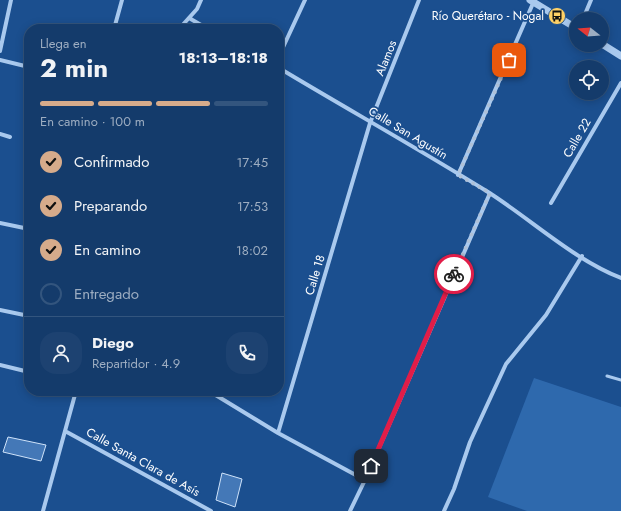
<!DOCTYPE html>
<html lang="es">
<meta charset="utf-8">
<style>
body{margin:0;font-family:Jost,sans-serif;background:#1d4271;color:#f1f3f6;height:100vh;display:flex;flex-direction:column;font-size:15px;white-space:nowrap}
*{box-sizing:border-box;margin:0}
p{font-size:13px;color:#9dadc1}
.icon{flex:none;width:22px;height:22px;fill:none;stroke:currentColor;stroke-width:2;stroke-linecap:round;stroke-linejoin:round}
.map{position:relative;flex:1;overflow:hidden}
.details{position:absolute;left:24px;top:24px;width:260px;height:372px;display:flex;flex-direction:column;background:#143b6b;border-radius:16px;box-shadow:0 2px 10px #0003,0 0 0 1px #33557e}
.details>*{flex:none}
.needle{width:26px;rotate:287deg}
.fabs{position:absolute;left:569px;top:12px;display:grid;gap:8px}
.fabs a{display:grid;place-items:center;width:40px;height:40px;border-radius:50%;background:#143b6b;box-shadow:0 2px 10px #0003,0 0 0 1px #33557e;font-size:20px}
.pin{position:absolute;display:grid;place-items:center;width:34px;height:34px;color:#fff;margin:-17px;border-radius:8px;box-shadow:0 2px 6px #0006}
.courier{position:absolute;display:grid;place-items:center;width:40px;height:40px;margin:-20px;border:3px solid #e11d48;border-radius:50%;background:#fff;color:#222;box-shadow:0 1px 5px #0007}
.headline em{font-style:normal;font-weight:700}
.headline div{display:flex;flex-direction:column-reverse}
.headline{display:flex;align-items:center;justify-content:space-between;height:68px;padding:0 16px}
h1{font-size:26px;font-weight:700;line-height:30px}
.bar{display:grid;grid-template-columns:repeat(4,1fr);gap:6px 4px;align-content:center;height:48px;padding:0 16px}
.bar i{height:5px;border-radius:3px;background:#33557e}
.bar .current{background:#d6ab8b}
.bar p{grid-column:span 4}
.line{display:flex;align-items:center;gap:10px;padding:0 16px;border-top:1px solid #33557e}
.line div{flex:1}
.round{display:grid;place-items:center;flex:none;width:42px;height:42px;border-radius:16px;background:#1d4271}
ol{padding:0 16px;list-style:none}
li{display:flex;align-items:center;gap:12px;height:44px}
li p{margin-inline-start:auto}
li .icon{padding:4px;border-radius:50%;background:#d6ab8b;color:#111;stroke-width:4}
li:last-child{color:#9dadc1}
li i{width:22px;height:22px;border:2px solid #33557e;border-radius:50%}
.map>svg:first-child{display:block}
</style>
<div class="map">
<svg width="621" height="511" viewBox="0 0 621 511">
<rect width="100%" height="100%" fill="#1b4f8f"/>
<path fill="#2e69ad" d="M 534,378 L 621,407 L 621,511 L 527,511 L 488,497 Z"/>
<path fill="#4478b7" stroke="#cfe3fa" d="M 8,437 L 46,445 L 41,461 L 3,452 Z
M 222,473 L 242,479 L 235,507 L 216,500 Z"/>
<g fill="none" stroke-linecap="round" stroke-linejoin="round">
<path stroke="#a9c9ee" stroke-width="3" d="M 607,376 L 621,380"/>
<path stroke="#a9c9ee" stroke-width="4" d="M 189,18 L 208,29
M 583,19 L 591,0
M 114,29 L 122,0
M 179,29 L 197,9 L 201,0
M 0,51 L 11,0
M 279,56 L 305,0
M 0,60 L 29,67
M 279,68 C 349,110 419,149 488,192 C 532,220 573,259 621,278
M 0,134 L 10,137
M 458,175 L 534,1
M 551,203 L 621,83
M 0,223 L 29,229
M 0,310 L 29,316
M 0,365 L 29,372
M 209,391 L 278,433 L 365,480
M 65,431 L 211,511
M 278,433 L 370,123 L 419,0
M 43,511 L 76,391
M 350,511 L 365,480 L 490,193
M 444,511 L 454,489 L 470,442 L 506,364 L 546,315 L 582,256"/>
<path stroke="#a9c9ee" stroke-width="7" d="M 530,0 L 576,28
M 602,44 L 621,56"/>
</g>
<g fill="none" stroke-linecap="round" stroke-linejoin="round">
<path stroke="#afc1d8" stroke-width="4" stroke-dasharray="0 7.2" d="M 454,274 L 490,193 L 458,175 L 509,60"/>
<path stroke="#e11d48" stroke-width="5" d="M 371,466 L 454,274"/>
</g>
<defs>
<g id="bus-disc" transform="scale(0.9)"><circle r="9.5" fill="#ffd166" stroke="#1b4f8f"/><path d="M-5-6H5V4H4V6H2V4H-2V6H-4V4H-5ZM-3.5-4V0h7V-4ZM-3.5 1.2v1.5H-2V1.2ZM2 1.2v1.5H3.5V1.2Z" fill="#111"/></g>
</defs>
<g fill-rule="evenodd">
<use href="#bus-disc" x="557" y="16"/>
</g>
<g text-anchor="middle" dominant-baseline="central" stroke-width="3.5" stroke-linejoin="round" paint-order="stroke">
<g font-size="12" fill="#fff" stroke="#1b4f8f" text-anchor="end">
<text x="544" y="16">Río Querétaro - Nogal</text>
</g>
<g font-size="12" fill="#fff" stroke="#1b4f8f">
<text transform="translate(386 58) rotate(-68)">Alamos</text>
<text transform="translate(408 133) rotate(31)">Calle San Agustín</text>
<text transform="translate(577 138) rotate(-60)">Calle 22</text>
<text transform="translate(315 275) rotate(-73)">Calle 18</text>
<text transform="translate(143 462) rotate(29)">Calle Santa Clara de Asís</text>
</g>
</g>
</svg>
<div class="fabs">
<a><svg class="needle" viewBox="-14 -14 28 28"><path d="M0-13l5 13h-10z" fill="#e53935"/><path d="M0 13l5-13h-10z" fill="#9dadc1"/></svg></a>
<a><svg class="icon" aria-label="locate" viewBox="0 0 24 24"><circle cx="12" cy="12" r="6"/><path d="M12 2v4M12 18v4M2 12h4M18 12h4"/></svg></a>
</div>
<div class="pin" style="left:509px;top:60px;background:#ea580c"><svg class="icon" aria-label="bag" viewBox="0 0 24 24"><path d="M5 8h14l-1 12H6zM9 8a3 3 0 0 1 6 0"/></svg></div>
<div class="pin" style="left:371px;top:466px;background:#1f2937"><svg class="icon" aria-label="home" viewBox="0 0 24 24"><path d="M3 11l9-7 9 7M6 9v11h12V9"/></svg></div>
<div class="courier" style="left:454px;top:274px"><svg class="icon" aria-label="bike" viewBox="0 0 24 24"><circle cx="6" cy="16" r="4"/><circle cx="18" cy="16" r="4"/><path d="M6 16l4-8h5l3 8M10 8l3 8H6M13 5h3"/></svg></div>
<section class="details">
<div class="headline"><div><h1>2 min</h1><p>Llega en</p></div><em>18:13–18:18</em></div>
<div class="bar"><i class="current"></i><i class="current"></i><i class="current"></i><i></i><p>En camino · 100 m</p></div>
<ol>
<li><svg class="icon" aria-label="check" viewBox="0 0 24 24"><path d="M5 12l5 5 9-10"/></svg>Confirmado<p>17:45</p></li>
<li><svg class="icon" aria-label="check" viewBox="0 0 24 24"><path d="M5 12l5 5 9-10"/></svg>Preparando<p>17:53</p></li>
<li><svg class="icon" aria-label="check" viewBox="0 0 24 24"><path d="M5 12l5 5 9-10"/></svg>En camino<p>18:02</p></li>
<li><i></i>Entregado</li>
</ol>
<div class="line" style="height:72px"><a class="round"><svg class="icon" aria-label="person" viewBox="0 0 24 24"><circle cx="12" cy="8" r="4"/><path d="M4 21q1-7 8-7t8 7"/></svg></a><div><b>Diego</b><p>Repartidor · 4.9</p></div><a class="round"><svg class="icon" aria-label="phone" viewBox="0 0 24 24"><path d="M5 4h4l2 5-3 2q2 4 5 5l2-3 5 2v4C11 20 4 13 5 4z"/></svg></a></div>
</section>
</div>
